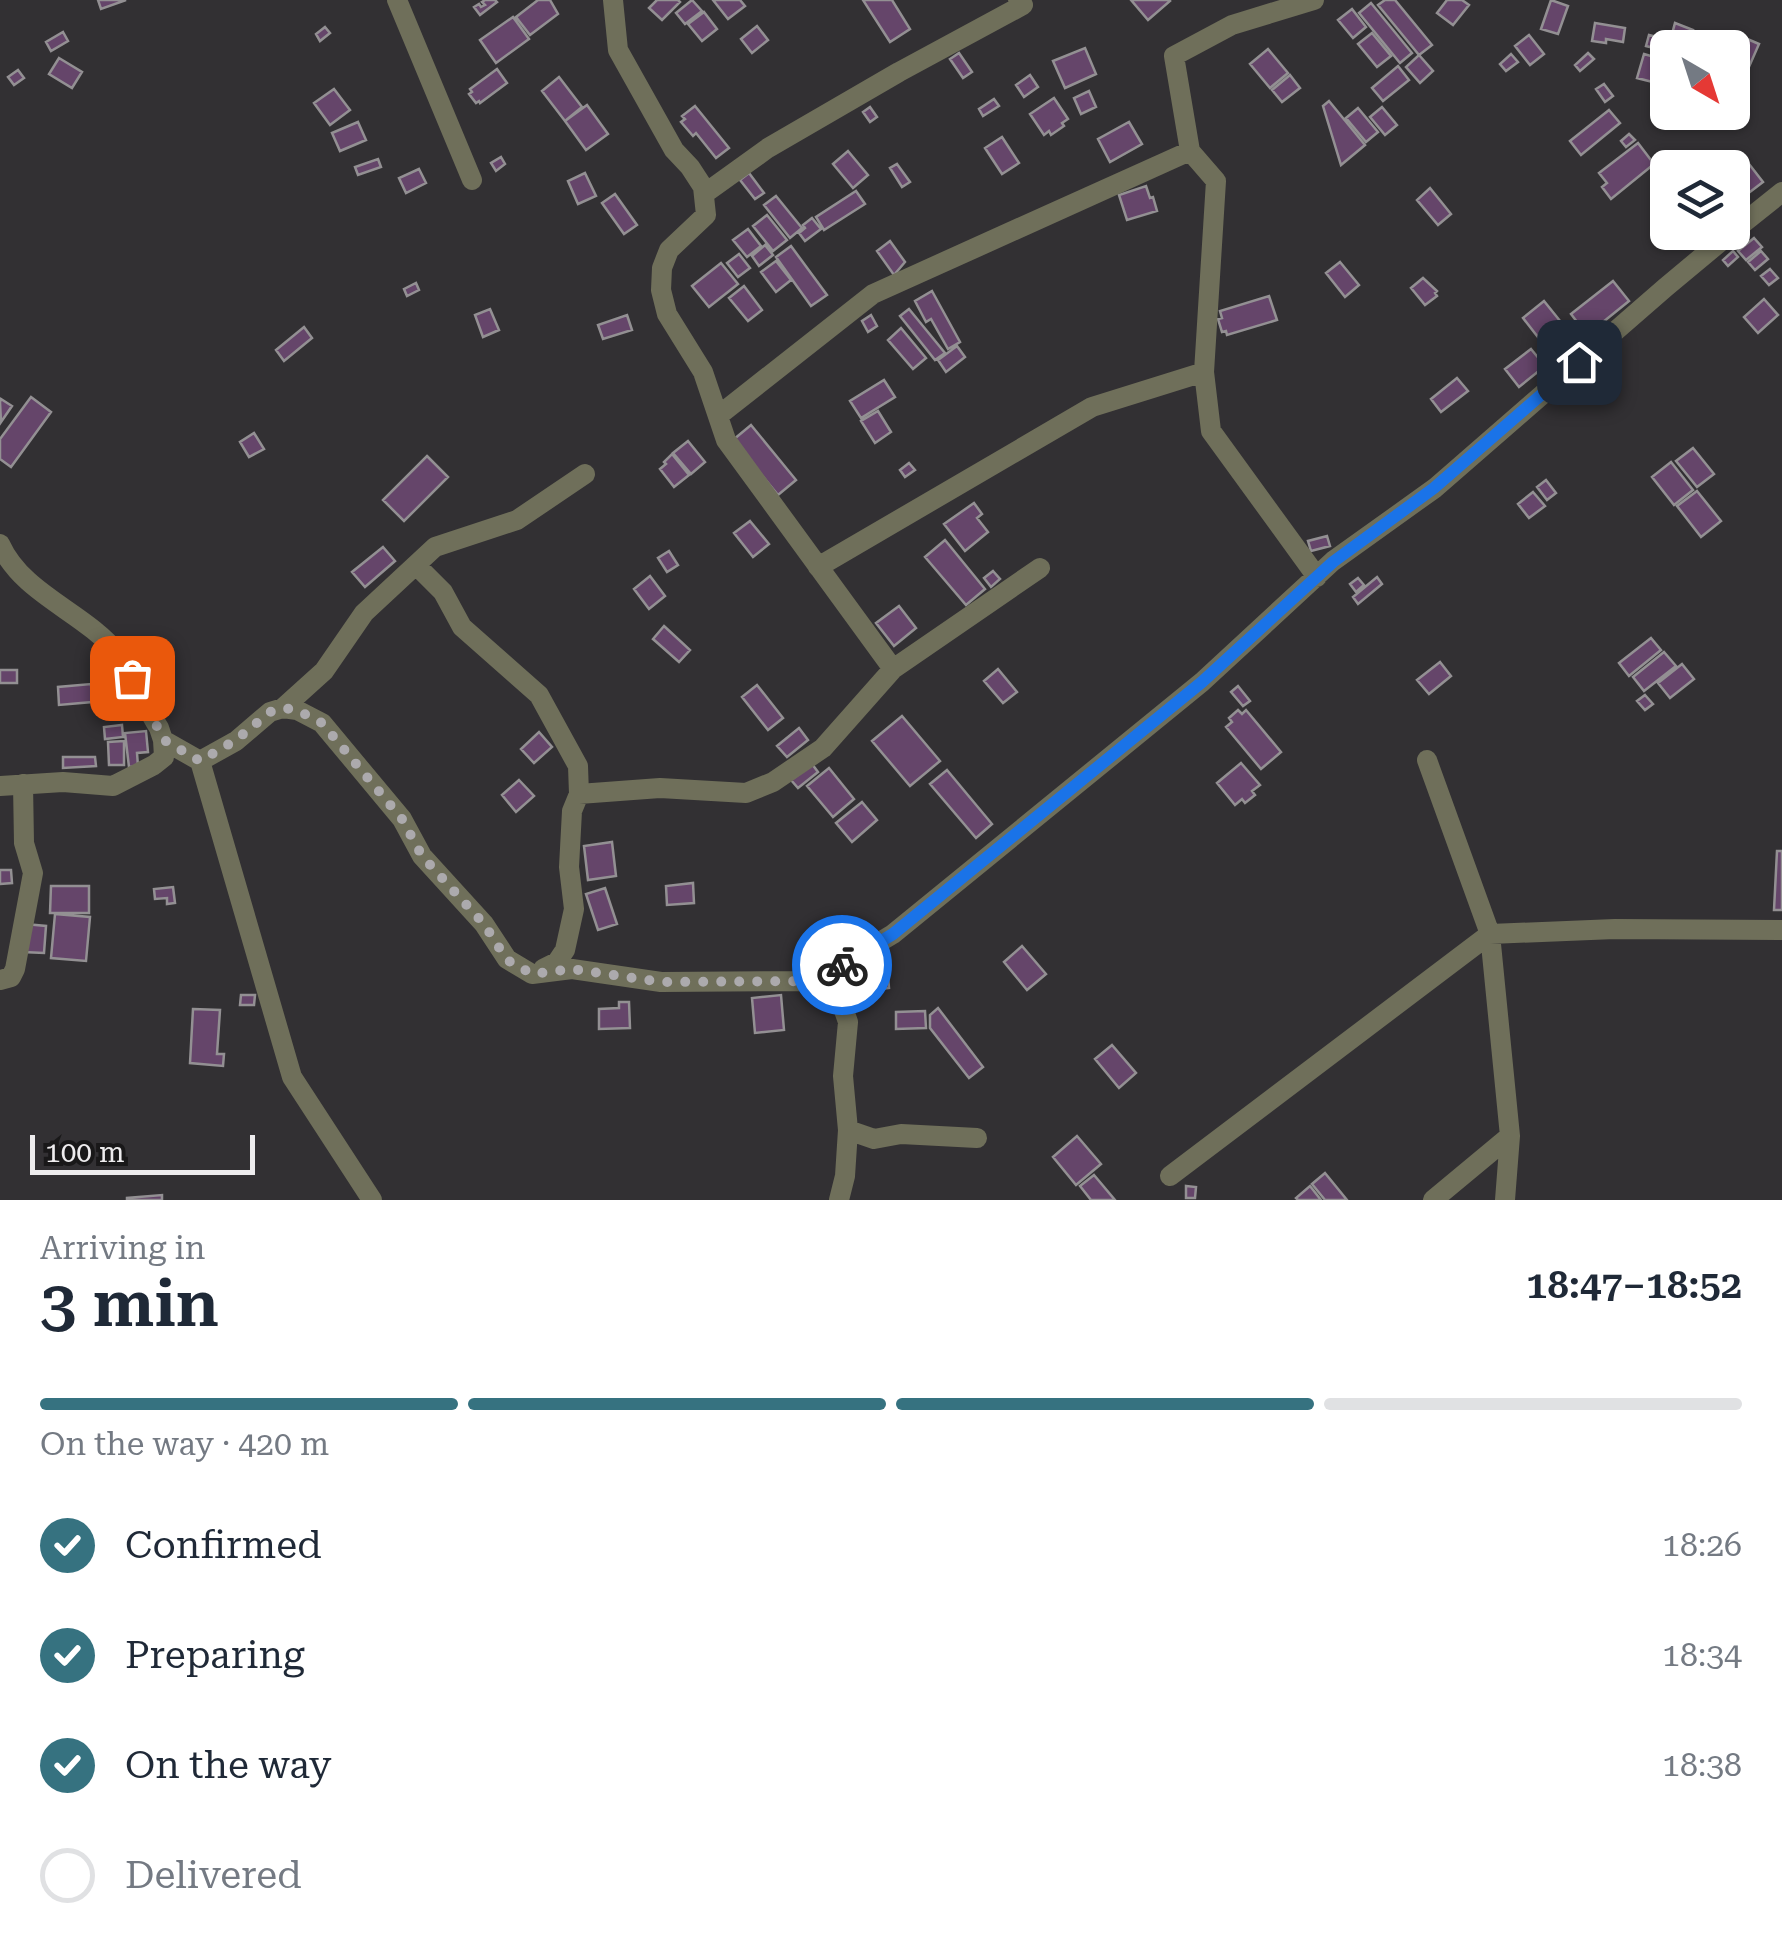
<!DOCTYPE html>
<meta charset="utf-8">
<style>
body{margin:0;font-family:"Roboto Serif",serif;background:#f6f6f7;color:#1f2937;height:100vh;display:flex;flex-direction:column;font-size:38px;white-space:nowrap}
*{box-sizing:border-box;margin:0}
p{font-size:32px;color:#747a83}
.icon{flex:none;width:55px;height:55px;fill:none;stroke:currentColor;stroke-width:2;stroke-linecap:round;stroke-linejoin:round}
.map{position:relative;height:1200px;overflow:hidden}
.panel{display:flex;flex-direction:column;background:#fff;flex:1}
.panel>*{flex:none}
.needle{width:65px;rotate:141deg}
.controls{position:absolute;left:1650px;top:30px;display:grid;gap:20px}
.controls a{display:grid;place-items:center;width:100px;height:100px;border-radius:15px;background:#fff;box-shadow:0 2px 8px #0004;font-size:50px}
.scale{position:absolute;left:30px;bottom:25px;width:225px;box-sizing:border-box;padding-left:10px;border:5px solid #eeecee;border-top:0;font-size:28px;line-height:35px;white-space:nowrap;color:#eeecee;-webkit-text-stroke:8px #191819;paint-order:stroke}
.pin{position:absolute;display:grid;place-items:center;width:85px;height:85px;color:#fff;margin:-42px;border-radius:20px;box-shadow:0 5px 15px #0006}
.courier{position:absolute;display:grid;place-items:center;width:100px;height:100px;margin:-50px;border:8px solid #1a73e8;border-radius:50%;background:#fff;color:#222;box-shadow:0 2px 12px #0007}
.overview em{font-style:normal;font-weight:600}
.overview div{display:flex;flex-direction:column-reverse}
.overview{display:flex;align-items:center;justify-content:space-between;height:170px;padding:0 40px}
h1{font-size:65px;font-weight:600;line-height:75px}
.bar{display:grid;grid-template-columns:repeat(4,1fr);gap:15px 10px;align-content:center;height:120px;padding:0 40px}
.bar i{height:12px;border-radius:8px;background:#e0e1e3}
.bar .current{background:#367280}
.bar p{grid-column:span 4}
ol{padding:0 40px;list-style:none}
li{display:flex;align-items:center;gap:30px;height:110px}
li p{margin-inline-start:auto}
li .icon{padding:10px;border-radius:50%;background:#367280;color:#fff;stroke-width:4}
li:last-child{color:#747a83}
li i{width:55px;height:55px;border:5px solid #e0e1e3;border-radius:50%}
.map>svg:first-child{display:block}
</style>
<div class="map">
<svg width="1782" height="1200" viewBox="0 0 1782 1200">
<rect width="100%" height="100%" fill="#323033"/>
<path fill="#65456a" stroke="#939093" stroke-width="2.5" d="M 98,0 L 126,0 L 101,9 Z
M 485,0 L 495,0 L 497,2 L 480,15 L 474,7 L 479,4 L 481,7 L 485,5 L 482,2 Z
M 538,0 L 550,0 L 558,14 L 530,35 L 516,17 Z
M 657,0 L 678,0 L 680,2 L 662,20 L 649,8 Z
M 692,0 L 702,11 L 685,24 L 676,13 Z
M 713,0 L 740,0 L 745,6 L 728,19 Z
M 863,0 L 892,0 L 910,29 L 890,42 Z
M 1131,0 L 1169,0 L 1170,1 L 1148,20 Z
M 1385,0 L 1395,0 L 1432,45 L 1419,55 L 1378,5 Z
M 1447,0 L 1462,0 L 1469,5 L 1453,25 L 1437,13 Z
M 1551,0 L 1568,6 L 1558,34 L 1541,29 Z
M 1371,3 L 1412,53 L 1400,63 L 1359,13 Z
M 1352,9 L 1366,27 L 1353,38 L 1338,20 Z
M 704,12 L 717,29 L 702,41 L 688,24 Z
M 513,17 L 529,39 L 496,63 L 480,40 Z
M 1595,23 L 1625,28 L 1623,42 L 1606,39 L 1606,43 L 1592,41 Z
M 1675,23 L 1693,30 L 1686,48 L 1668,49 Z
M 757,26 L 768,40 L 752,53 L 741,39 Z
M 325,27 L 330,33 L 320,41 L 316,34 Z
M 63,32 L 68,41 L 51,51 L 46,42 Z
M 1372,33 L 1391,56 L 1377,67 L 1358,44 Z
M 1529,35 L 1544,54 L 1530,65 L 1515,46 Z
M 1649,35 L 1665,39 L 1662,50 L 1646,46 Z
M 1738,35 L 1759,44 L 1741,85 L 1732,81 L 1732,48 Z
M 1714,39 L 1730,45 L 1729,48 L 1711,48 Z
M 1085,48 L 1096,74 L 1065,88 L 1053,61 Z
M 1268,49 L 1288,73 L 1270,88 L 1250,64 Z
M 959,53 L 972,72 L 963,78 L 950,59 Z
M 1588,53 L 1594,59 L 1580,71 L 1575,65 Z
M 1511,54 L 1518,62 L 1506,71 L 1500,64 Z
M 1644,54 L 1668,61 L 1668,86 L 1637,78 Z
M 1419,55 L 1433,71 L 1420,83 L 1406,67 Z
M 59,58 L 82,72 L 72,88 L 49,74 Z
M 1398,66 L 1409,80 L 1383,101 L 1372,88 Z
M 497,69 L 507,83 L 480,103 L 479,101 L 476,103 L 469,94 L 472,92 L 470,89 Z
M 18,70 L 24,78 L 14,85 L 8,77 Z
M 1030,75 L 1038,87 L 1024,97 L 1016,85 Z
M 1290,75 L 1300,88 L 1282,102 L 1272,90 Z
M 559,77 L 582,107 L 565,121 L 542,91 Z
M 1604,84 L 1613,96 L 1605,102 L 1596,89 Z
M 334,89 L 350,110 L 330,125 L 314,103 Z
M 1089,91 L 1096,107 L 1081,114 L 1074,98 Z
M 1054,98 L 1068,119 L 1062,123 L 1064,126 L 1051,135 L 1049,131 L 1044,135 L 1030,114 Z
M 994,99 L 999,106 L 983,116 L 979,109 Z
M 1329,101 L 1365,145 L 1341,165 L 1323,106 Z
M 587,105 L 608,134 L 586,150 L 565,121 Z
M 695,106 L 729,148 L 716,158 L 696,133 L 693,136 L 681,122 L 685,119 L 682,116 Z
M 870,107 L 877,117 L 870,122 L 863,112 Z
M 1382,107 L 1397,125 L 1385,135 L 1370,117 Z
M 1358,108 L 1378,132 L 1366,142 L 1346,118 Z
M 1609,110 L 1620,123 L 1581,155 L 1570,141 Z
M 358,122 L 366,140 L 340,151 L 332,133 Z
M 1129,122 L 1142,144 L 1110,162 L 1098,139 Z
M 1629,134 L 1635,140 L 1626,147 L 1621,141 Z
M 1002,137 L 1019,163 L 1002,174 L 985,148 Z
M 1638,143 L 1654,164 L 1611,199 L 1602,187 L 1607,183 L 1599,173 Z
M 848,151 L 868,175 L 853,188 L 833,164 Z
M 1692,155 L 1702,168 L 1675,168 Z
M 1742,155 L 1763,182 L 1742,198 L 1732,186 L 1732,168 L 1727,168 Z
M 501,157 L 505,164 L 496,171 L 491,163 Z
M 378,159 L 381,167 L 358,175 L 355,167 Z
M 897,164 L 910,182 L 902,187 L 890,168 Z
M 419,169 L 426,183 L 406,193 L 399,178 Z
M 585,173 L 596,196 L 578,204 L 568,181 Z
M 749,173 L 764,193 L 755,199 L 740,180 Z
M 1146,186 L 1150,198 L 1153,197 L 1157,211 L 1127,220 L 1119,195 Z
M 1430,188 L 1451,214 L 1438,225 L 1417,200 Z
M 856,191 L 865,204 L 824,230 L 816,217 Z
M 615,194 L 637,225 L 624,234 L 602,203 Z
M 776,196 L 802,228 L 790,238 L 764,205 Z
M 767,215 L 787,240 L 773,251 L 753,226 Z
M 812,218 L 821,229 L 805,241 L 799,233 L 805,228 L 803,225 Z
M 748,229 L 761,246 L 747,257 L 733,240 Z
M 1754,238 L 1762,247 L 1746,260 L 1738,251 Z
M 890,241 L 905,262 L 894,275 L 877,251 Z
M 765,245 L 773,255 L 759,266 L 752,256 Z
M 791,246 L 827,295 L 811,306 L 776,257 Z
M 1733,251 L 1738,257 L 1728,266 L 1723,260 Z
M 1761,251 L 1768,259 L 1755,270 L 1748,262 Z
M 739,254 L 750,268 L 738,277 L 727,263 Z
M 776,261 L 791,280 L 776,292 L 761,272 Z
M 1340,262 L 1359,285 L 1345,297 L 1326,273 Z
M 721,263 L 738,284 L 709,307 L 692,286 Z
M 1770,269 L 1778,278 L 1769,285 L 1761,276 Z
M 1423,278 L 1437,291 L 1435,293 L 1437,296 L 1425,305 L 1411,288 Z
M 1613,281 L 1629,301 L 1587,335 L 1571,314 Z
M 416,283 L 419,290 L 407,296 L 404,289 Z
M 744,286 L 762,310 L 748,321 L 729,298 Z
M 932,291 L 960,342 L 948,349 L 931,319 L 926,322 L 915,301 Z
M 1269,296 L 1277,320 L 1227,335 L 1226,331 L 1222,332 L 1218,319 L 1222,318 L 1220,311 Z
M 1764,299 L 1778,315 L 1758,333 L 1744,317 Z
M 1544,301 L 1577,342 L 1555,359 L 1523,318 Z
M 490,309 L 499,330 L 483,337 L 475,315 Z
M 909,309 L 945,353 L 935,360 L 900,316 Z
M 627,315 L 632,330 L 603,339 L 598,325 Z
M 871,315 L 877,326 L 868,332 L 862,321 Z
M 304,327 L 312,338 L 284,361 L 276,350 Z
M 901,328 L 926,358 L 913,369 L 888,340 Z
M 957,346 L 965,357 L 946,372 L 938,360 Z
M 1531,349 L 1545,366 L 1519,387 L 1505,369 Z
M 1457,378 L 1468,391 L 1441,412 L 1431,399 Z
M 884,380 L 895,397 L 861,418 L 850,401 Z
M 31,397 L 51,412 L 11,467 L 0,459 L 0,439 Z
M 1,399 L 12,406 L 1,422 L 0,402 Z
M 878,411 L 891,432 L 875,443 L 861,421 Z
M 751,425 L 796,480 L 778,495 L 733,440 Z
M 254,433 L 264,449 L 249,457 L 240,442 Z
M 688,441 L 705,462 L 691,474 L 673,453 Z
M 1693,448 L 1714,474 L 1697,487 L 1676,461 Z
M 672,454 L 689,475 L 674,487 L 660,469 L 666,464 L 664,462 Z
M 427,456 L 448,477 L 404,521 L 383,500 Z
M 1671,462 L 1693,490 L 1674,505 L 1652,477 Z
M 909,463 L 915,470 L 905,477 L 900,470 Z
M 1546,480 L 1556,493 L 1547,500 L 1537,487 Z
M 1697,491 L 1721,521 L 1701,537 L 1677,506 Z
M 1533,492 L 1545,506 L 1529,518 L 1518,504 Z
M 974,503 L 982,514 L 977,518 L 988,532 L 965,551 L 944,524 Z
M 750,521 L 769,544 L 753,557 L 734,533 Z
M 1327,536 L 1330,546 L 1311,551 L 1308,541 Z
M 945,540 L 985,589 L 966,605 L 925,557 Z
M 383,547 L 395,561 L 365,587 L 352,572 Z
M 669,551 L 678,565 L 667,572 L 658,558 Z
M 993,571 L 1000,579 L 991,587 L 984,578 Z
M 650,576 L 665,596 L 649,609 L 634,589 Z
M 1377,577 L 1382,584 L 1358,604 L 1353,597 Z
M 1358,578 L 1364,585 L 1356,592 L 1350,584 Z
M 899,606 L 916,628 L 894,646 L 876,623 Z
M 664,626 L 690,650 L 679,662 L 653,639 Z
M 1651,638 L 1661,650 L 1629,676 L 1619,663 Z
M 1664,652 L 1676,666 L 1644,691 L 1633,677 Z
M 1440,662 L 1451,676 L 1429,694 L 1417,680 Z
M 1682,664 L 1694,679 L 1670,698 L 1658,683 Z
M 998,669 L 1017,692 L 1003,703 L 984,681 Z
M 0,670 L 17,670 L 17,683 L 0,683 Z
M 115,682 L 117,707 L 98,709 L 96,683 Z
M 91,684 L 92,702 L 59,705 L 58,687 Z
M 757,685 L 783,718 L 768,730 L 742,697 Z
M 1238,686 L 1250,701 L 1243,706 L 1231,692 Z
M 1645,695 L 1653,704 L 1645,710 L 1637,701 Z
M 1238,710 L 1242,714 L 1246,710 L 1281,752 L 1261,769 L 1226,727 L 1232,722 L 1229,718 Z
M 902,716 L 940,761 L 910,786 L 872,741 Z
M 122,725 L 123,737 L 105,739 L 104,727 Z
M 799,728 L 808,740 L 787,757 L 777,746 Z
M 146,731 L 148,752 L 137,753 L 138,766 L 129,767 L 125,733 Z
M 539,732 L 552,747 L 534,763 L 521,749 Z
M 124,741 L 124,765 L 109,765 L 108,742 Z
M 63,757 L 95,757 L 96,766 L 63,768 Z
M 1241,763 L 1260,785 L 1252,791 L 1255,795 L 1245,803 L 1242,799 L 1235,805 L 1217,783 Z
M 812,764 L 818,772 L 798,788 L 791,780 Z
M 829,768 L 854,799 L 833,817 L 807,786 Z
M 947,770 L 992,824 L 976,838 L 930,784 Z
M 519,780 L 534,796 L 516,812 L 502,795 Z
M 862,802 L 877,820 L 852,842 L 836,823 Z
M 612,842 L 616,876 L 588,880 L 584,846 Z
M 1777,851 L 1782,851 L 1782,910 L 1774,910 Z
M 0,870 L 11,870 L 12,883 L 0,884 Z
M 693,883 L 694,903 L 667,905 L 666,886 Z
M 51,886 L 89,886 L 89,913 L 50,913 Z
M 173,887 L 175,903 L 167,904 L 167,898 L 155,899 L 154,889 Z
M 605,888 L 617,924 L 598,930 L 586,894 Z
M 55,914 L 90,917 L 86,961 L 51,958 Z
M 25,924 L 46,926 L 44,953 L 23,952 Z
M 1022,946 L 1046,974 L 1027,990 L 1004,962 Z
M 810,952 L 811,966 L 797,966 L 796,953 Z
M 887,964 L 889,988 L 851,993 L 848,969 Z
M 241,995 L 255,995 L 254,1005 L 240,1005 Z
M 781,995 L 784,1030 L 755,1033 L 752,998 Z
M 619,1002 L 629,1002 L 630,1028 L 599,1029 L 599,1009 L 619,1008 Z
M 938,1008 L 983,1067 L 969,1078 L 930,1028 L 930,1015 Z
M 193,1009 L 220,1010 L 217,1054 L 224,1054 L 223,1066 L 190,1063 Z
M 925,1011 L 926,1028 L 896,1029 L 896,1012 Z
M 1112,1045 L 1136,1073 L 1119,1088 L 1095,1059 Z
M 1077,1136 L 1101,1164 L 1076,1185 L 1053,1157 Z
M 1325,1173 L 1347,1200 L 1325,1200 L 1312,1184 Z
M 1094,1175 L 1115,1200 L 1091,1200 L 1080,1186 Z
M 1186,1186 L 1196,1187 L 1195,1198 L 1186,1198 Z
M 1310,1186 L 1321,1200 L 1298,1200 L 1296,1198 Z
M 162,1195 L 162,1200 L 127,1200 L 127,1198 Z"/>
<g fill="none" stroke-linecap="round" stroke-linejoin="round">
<path stroke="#6f6f5a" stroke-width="20" d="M 397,0 L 472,180
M 613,0 L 618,50 L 674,150 L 690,167 L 703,187 L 706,215 L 669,250 L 662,268 L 661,290 L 667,314 L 703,372 L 726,440 L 893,669
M 1314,0 L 1232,25 L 1174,56 L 1190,151 L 1216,181 L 1204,372 L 1211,431 L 1317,577
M 704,194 L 768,148 L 899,72 L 1023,5 L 1018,0
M 1732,232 L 1782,192
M 718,416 L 873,294 L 1190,151
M 0,544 C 23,595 85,612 118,654 C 135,676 144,705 159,728 L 163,740 L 164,757 L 154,765 L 113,786 L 63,782 L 0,786
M 416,565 L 443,592 L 462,627 L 539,695 L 578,766 L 579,794
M 818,567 L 1092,407 L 1204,372
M 283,708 L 324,671 L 364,613 L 435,547 L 517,520 L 585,474
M 163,740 L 200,761 L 292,1077 L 372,1200
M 1427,760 L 1490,934 L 1510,1136 L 1505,1200
M 200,761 L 236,741 L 270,712 L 283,708 L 297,710 L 322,723 L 402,819 L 422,856 L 484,924 L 507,959 L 532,974 L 572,969 L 661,982 L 815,981 L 839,996 L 848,1022 L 843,1076 L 848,1130 L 845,1176 L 839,1200
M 543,969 L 557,962 L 565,950 L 574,909 L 569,867 L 572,811 L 579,794 L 660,788 L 746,793 L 773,782 L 823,748 L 893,669 L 1040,568
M 0,980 L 11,977 L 15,969 L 33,873 L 24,843 L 23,784
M 815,981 L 893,934 L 1202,682 L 1333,561 L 1435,488 L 1666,287 L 1732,232
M 848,1130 L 874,1139 L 901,1134 L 977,1138
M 1170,1176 L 1490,934 L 1615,929 L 1782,930
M 1433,1200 L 1510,1136"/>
</g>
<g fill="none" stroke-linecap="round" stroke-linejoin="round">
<path stroke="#acaaad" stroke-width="10" stroke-dasharray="0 18" d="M 132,678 L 164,740 L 200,761 L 236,740 L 270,712 L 283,708 L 297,710 L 322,723 L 402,819 L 422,856 L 484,924 L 507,960 L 532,974 L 572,969 L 661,982 L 815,981 L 842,965"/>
<path stroke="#1a73e8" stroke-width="12" d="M 842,965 L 893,934 L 1202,682 L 1333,562 L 1434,488 L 1579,362"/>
</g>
</svg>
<div class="controls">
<a><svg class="needle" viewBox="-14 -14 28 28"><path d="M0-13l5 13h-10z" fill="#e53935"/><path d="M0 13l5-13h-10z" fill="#747a83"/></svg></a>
<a><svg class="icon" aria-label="layers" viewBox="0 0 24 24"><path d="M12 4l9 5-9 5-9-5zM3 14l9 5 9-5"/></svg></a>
</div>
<div class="scale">100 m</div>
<div class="pin" style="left:132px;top:678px;background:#ea580c"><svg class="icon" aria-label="bag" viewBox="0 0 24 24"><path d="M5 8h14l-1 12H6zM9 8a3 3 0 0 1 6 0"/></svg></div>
<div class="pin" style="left:1579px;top:362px;background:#1f2937"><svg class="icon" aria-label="home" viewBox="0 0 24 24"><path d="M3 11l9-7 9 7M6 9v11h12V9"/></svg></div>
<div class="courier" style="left:842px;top:965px"><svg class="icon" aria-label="bike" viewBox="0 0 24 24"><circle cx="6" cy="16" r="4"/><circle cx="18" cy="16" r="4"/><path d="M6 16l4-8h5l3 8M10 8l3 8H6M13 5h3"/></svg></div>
</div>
<section class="panel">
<div class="overview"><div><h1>3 min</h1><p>Arriving in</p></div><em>18:47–18:52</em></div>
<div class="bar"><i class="current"></i><i class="current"></i><i class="current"></i><i></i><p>On the way · 420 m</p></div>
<ol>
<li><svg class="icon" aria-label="check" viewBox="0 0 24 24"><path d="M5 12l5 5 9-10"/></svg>Confirmed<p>18:26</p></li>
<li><svg class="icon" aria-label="check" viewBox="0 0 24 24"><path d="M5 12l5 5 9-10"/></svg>Preparing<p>18:34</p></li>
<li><svg class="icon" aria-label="check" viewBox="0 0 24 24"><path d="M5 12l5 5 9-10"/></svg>On the way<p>18:38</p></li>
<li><i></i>Delivered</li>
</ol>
</section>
